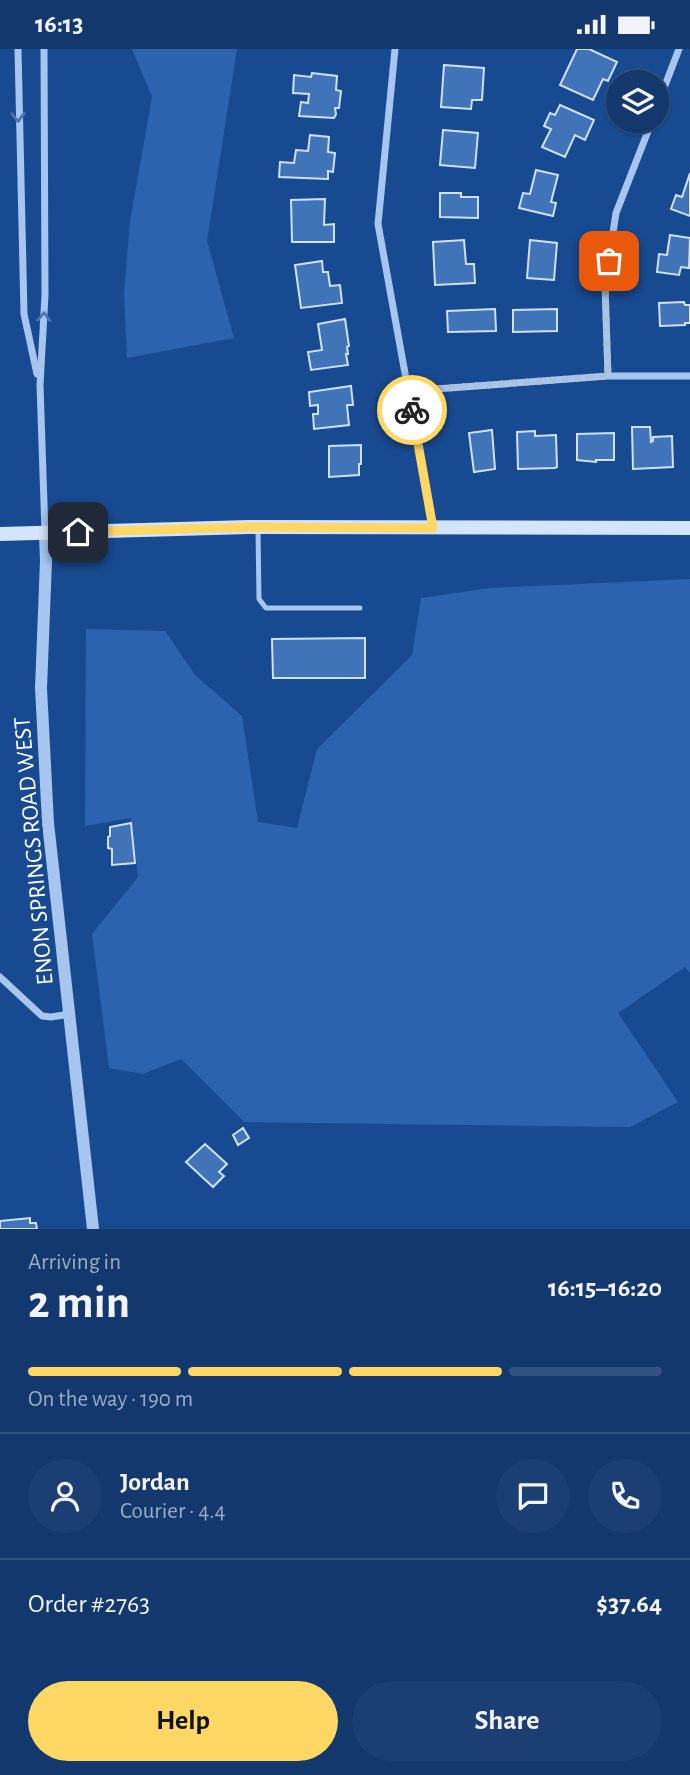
<!DOCTYPE html>
<meta charset="utf-8">
<style>
body{margin:0;font-family:"Alegreya Sans",sans-serif;background:#1b3f72;color:#f1f3f6;height:100vh;display:flex;flex-direction:column;font-size:26px;white-space:nowrap}
*{box-sizing:border-box;margin:0}
p{font-size:23px;color:#9cacc2}
.icon{flex:none;width:38px;height:38px;fill:none;stroke:currentColor;stroke-width:2;stroke-linecap:round;stroke-linejoin:round}
.map{position:relative;height:1180px;overflow:hidden}
.drawer{display:flex;flex-direction:column;background:#12386d;flex:1}
.drawer>*{flex:none}
.controls{position:absolute;left:606px;top:21px;display:grid;gap:14px}
.controls a{display:grid;place-items:center;width:63px;height:63px;border-radius:50%;background:#12386d;box-shadow:0 2px 5px #0004,0 0 0 2px #315280;font-size:35px}
.pin{position:absolute;display:grid;place-items:center;width:60px;height:60px;color:#fff;margin:-30px;border-radius:14px;box-shadow:0 4px 10px #0006}
.courier{position:absolute;display:grid;place-items:center;width:70px;height:70px;margin:-35px;border:5px solid #ffd765;border-radius:50%;background:#fff;color:#222;box-shadow:0 2px 9px #0007}
.overview em{font-style:normal;font-weight:700}
.overview div{display:flex;flex-direction:column-reverse}
.overview{display:flex;align-items:center;justify-content:space-between;height:119px;padding:0 28px}
h1{font-size:46px;font-weight:700;line-height:52px}
.bar{display:grid;grid-template-columns:repeat(4,1fr);gap:10px 7px;align-content:center;height:84px;padding:0 28px}
.bar i{height:9px;border-radius:5px;background:#315280}
.bar .on{background:#ffd765}
.bar p{grid-column:span 4}
.line{display:flex;align-items:center;gap:18px;padding:0 28px;border-top:2px solid #315280}
.line div{flex:1}
.round{display:grid;place-items:center;flex:none;width:74px;height:74px;border-radius:37px;background:#1b3f72}
.primary-button{display:flex;gap:14px;margin-top:auto;padding:14px 28px}
.primary-button a{flex:1;height:80px;border-radius:42px;background:#ffd765;color:#111;font-size:28px;font-weight:700;line-height:80px;text-align:center}
.primary-button a+a{background:#1b3f72;color:#f1f3f6}
.status{display:flex;justify-content:space-between;align-items:center;height:49px;padding:0 35px;background:#12386d;direction:ltr}
.status svg{height:19px;fill:currentColor}
.map>svg:first-child{display:block}
</style>
<div class="status"><b>16:13</b><svg viewBox="0 0 49 12"><path d="M0 12V9h3v3zM5 12V6h3v6zM10 12V3h3v9zM15 12V0h3v12zM26 1h20v11H26zM47 4h2v5h-2z"/></svg></div>
<div class="map">
<svg width="690" height="1180" viewBox="0 0 690 1180">
<rect width="100%" height="100%" fill="#184a91"/>
<path fill="#2b63af" d="M 132,0 L 237,0 L 207,192 L 234,289 L 127,309 L 124,244 L 130,172 L 152,48 Z
M 690,530 L 690,924 L 685,918 L 618,964 L 678,1053 L 630,1078 L 244,1073 L 181,1010 L 143,1025 L 109,1019 L 92,885 L 138,828 L 131,769 L 85,777 L 86,580 L 165,582 L 195,626 L 242,667 L 258,773 L 297,779 L 317,700 L 412,606 L 421,549 L 490,539 Z"/>
<path fill="#4173b9" stroke="#cde1fb" stroke-width="2" d="M 577,0 L 589,0 L 617,13 L 608,32 L 603,30 L 593,51 L 560,36 Z
M 444,16 L 484,19 L 482,51 L 472,51 L 471,60 L 441,58 Z
M 312,24 L 337,27 L 336,41 L 341,42 L 339,59 L 335,59 L 336,65 L 334,69 L 299,67 L 301,53 L 308,54 L 309,45 L 293,44 L 294,26 L 311,28 Z
M 560,56 L 594,71 L 585,91 L 575,86 L 565,108 L 542,98 L 551,80 L 544,77 L 550,64 L 555,66 Z
M 443,81 L 478,84 L 475,119 L 440,116 Z
M 310,86 L 329,88 L 328,103 L 335,104 L 333,123 L 328,122 L 328,130 L 279,128 L 280,113 L 294,114 L 296,101 L 308,102 Z
M 536,121 L 558,126 L 551,153 L 556,154 L 553,167 L 519,159 L 523,144 L 530,145 Z
M 690,124 L 690,167 L 671,160 L 676,146 L 682,148 Z
M 440,144 L 461,144 L 461,148 L 478,148 L 478,169 L 440,168 Z
M 325,150 L 324,176 L 334,175 L 334,193 L 292,193 L 291,151 Z
M 670,186 L 690,189 L 689,219 L 681,218 L 679,226 L 657,223 L 659,205 L 667,206 Z
M 464,191 L 466,215 L 474,215 L 475,234 L 435,236 L 433,193 Z
M 530,191 L 557,194 L 554,231 L 527,229 Z
M 322,212 L 323,223 L 328,223 L 330,237 L 340,236 L 342,254 L 301,259 L 295,216 Z
M 684,253 L 685,256 L 690,256 L 690,274 L 685,274 L 685,276 L 660,277 L 659,254 Z
M 495,260 L 496,282 L 448,283 L 447,262 Z
M 557,260 L 557,282 L 513,283 L 513,261 Z
M 345,270 L 349,297 L 347,298 L 348,305 L 346,305 L 348,316 L 311,321 L 308,303 L 322,301 L 318,275 Z
M 351,337 L 353,356 L 347,356 L 349,376 L 314,380 L 313,365 L 318,365 L 318,356 L 310,357 L 309,343 Z
M 632,378 L 650,378 L 651,393 L 653,392 L 653,388 L 672,387 L 673,418 L 633,420 Z
M 492,381 L 495,420 L 474,423 L 469,384 Z
M 535,382 L 535,387 L 556,386 L 557,418 L 555,419 L 518,420 L 517,383 Z
M 614,384 L 614,411 L 596,411 L 596,413 L 577,411 L 577,385 Z
M 361,396 L 361,415 L 359,415 L 359,426 L 329,428 L 329,397 Z
M 365,589 L 365,629 L 273,629 L 272,590 Z
M 131,774 L 135,814 L 112,816 L 112,800 L 108,799 L 108,788 L 110,787 L 110,778 Z
M 243,1079 L 249,1089 L 238,1096 L 233,1086 Z
M 205,1095 L 227,1115 L 219,1123 L 224,1127 L 213,1138 L 186,1113 Z
M 30,1169 L 30,1174 L 36,1174 L 37,1180 L 0,1180 L 0,1172 Z"/>
<g fill="none" stroke-linecap="round" stroke-linejoin="round">
<path stroke="#a6c6f0" stroke-width="5" d="M 258,480 L 259,550 L 266,559 L 360,559"/>
<path stroke="#a6c6f0" stroke-width="7" d="M 18,0 L 24,265 L 37,325
M 44,0 L 45,246 L 40,336 L 45,484
M 395,0 L 378,175 L 433,479
M 656,60 L 679,0
M 608,327 L 605,236 L 616,164 L 652,72
M 409,342 L 608,327 L 690,327
M 0,928 L 42,967 L 51,968 L 70,965"/>
<path stroke="#a6c6f0" stroke-width="12" d="M 45,484 L 46,512 L 41,639 L 48,774 L 93,1180"/>
<path stroke="#d4e4fb" stroke-width="14" d="M 0,485 L 249,478 L 690,479"/>
</g>
<defs><path id="oneway-chevron" d="M-2-3.5L2.5 0L-2 3.5" fill="none" stroke-width="1.6" stroke-linecap="round" stroke-linejoin="round" transform="scale(1.75)"/></defs>
<g stroke="#4a75b2">
<use href="#oneway-chevron" transform="translate(18 68) rotate(89)"/>
<use href="#oneway-chevron" transform="translate(44 268) rotate(-87)"/>
</g>
<g fill="none" stroke-linecap="round" stroke-linejoin="round">
<path stroke="#aec0d8" stroke-width="7" stroke-dasharray="0 12.6" d="M 412,361 L 408,342 L 608,327 L 605,236 L 609,212"/>
<path stroke="#ffd765" stroke-width="9" d="M 78,483 L 249,478 L 433,479 L 412,361"/>
</g>
<g text-anchor="middle" dominant-baseline="central" stroke-width="7" stroke-linejoin="round" paint-order="stroke">
<g font-size="24" fill="#fff" stroke="#184a91">
<text transform="translate(34 802) rotate(-95)">ENON SPRINGS ROAD WEST</text>
</g>
</g>
</svg>
<div class="controls">
<a><svg class="icon" aria-label="layers" viewBox="0 0 24 24"><path d="M12 4l9 5-9 5-9-5zM3 14l9 5 9-5"/></svg></a>
</div>
<div class="pin" style="left:609px;top:212px;background:#ea580c"><svg class="icon" aria-label="bag" viewBox="0 0 24 24"><path d="M5 8h14l-1 12H6zM9 8a3 3 0 0 1 6 0"/></svg></div>
<div class="pin" style="left:78px;top:483px;background:#1f2937"><svg class="icon" aria-label="home" viewBox="0 0 24 24"><path d="M3 11l9-7 9 7M6 9v11h12V9"/></svg></div>
<div class="courier" style="left:412px;top:361px"><svg class="icon" aria-label="bike" viewBox="0 0 24 24"><circle cx="6" cy="16" r="4"/><circle cx="18" cy="16" r="4"/><path d="M6 16l4-8h5l3 8M10 8l3 8H6M13 5h3"/></svg></div>
</div>
<section class="drawer">
<div class="overview"><div><h1>2 min</h1><p>Arriving in</p></div><em>16:15–16:20</em></div>
<div class="bar"><i class="on"></i><i class="on"></i><i class="on"></i><i></i><p>On the way · 190 m</p></div>
<div class="line" style="height:126px"><a class="round"><svg class="icon" aria-label="person" viewBox="0 0 24 24"><circle cx="12" cy="8" r="4"/><path d="M4 21q1-7 8-7t8 7"/></svg></a><div><b>Jordan</b><p>Courier · 4.4</p></div><a class="round"><svg class="icon" aria-label="chat" viewBox="0 0 24 24"><path d="M4 5h16v11H9l-5 4z"/></svg></a><a class="round"><svg class="icon" aria-label="phone" viewBox="0 0 24 24"><path d="M5 4h4l2 5-3 2q2 4 5 5l2-3 5 2v4C11 20 4 13 5 4z"/></svg></a></div>
<div class="line" style="height:91px"><div>Order #2763</div><b>$37.64</b></div>
<div class="primary-button"><a>Help</a><a>Share</a></div>
</section>
